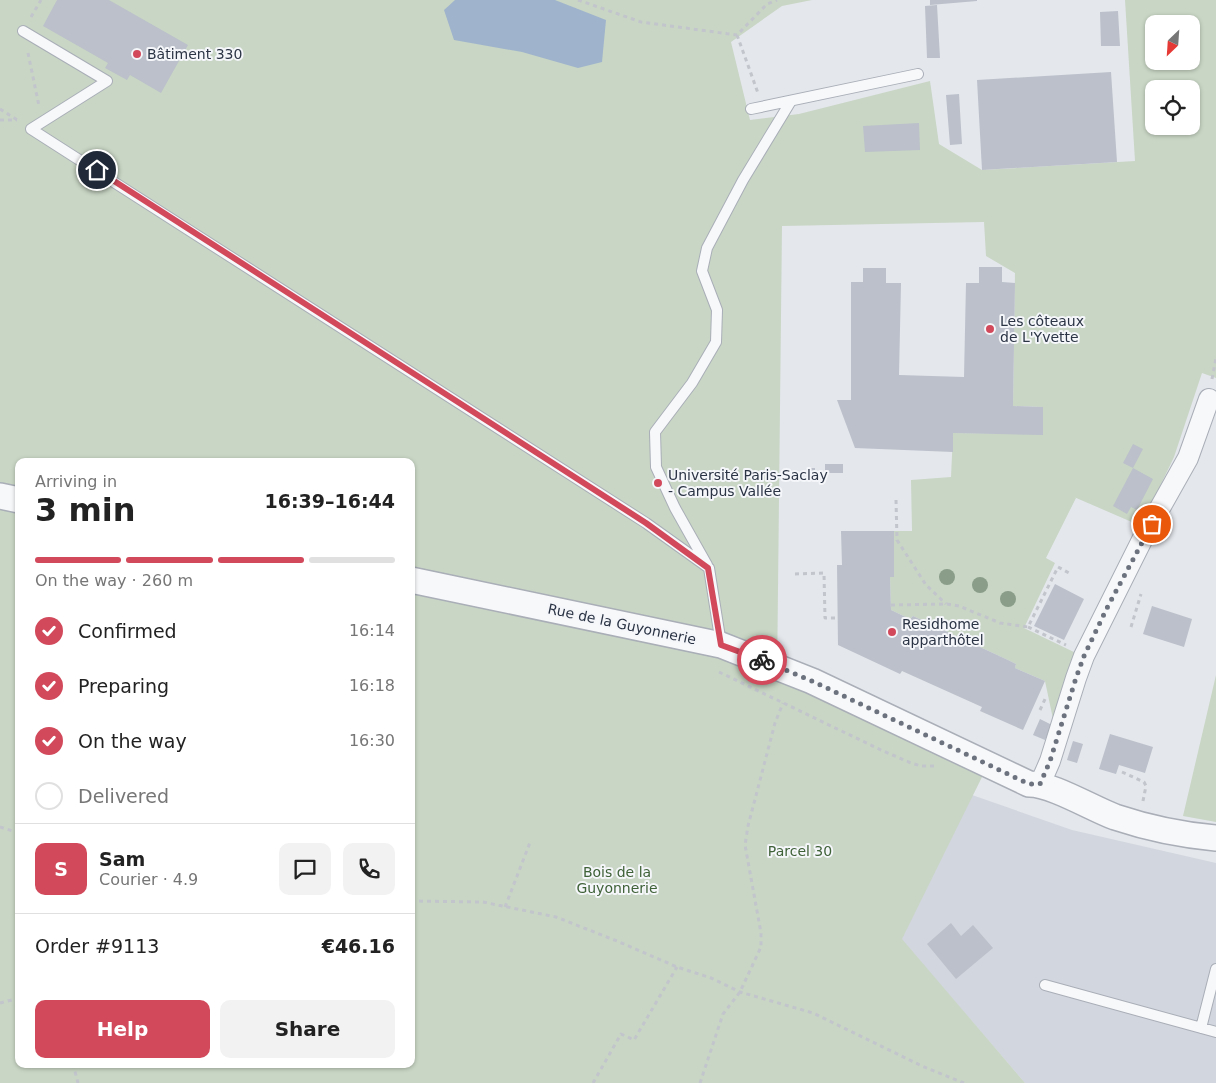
<!DOCTYPE html>
<meta charset="utf-8">
<style>
body{margin:0;font-family:"DejaVu Sans",sans-serif;background:#f2f2f2;color:#222;height:100vh;display:flex;flex-direction:column;font-size:19px;white-space:nowrap}
*{box-sizing:border-box;margin:0}
p{font-size:16px;color:#767676}
.icon{flex:none;width:28px;height:28px;fill:none;stroke:currentColor;stroke-width:2;stroke-linecap:round;stroke-linejoin:round}
.map{position:relative;flex:1;overflow:hidden}
.details{position:absolute;left:15px;top:458px;width:400px;height:610px;display:flex;flex-direction:column;background:#fff;border-radius:10px;box-shadow:0 1px 4px #0004}
.details>*{flex:none}
.needle{width:32px;rotate:205deg}
.tools{position:absolute;left:1145px;top:15px;display:grid;gap:10px}
.tools a{display:grid;place-items:center;width:55px;height:55px;border-radius:10px;background:#fff;box-shadow:0 1px 4px #0004;font-size:25px}
.pin{position:absolute;display:grid;place-items:center;width:42px;height:42px;color:#fff;margin:-21px;border:2px solid #fff;border-radius:50%;box-shadow:0 1px 5px #0007}
.courier{position:absolute;display:grid;place-items:center;width:50px;height:50px;margin:-25px;border:4px solid #d1495b;border-radius:50%;background:#fff;color:#222;box-shadow:0 1px 6px #0007}
.headline em{font-style:normal;font-weight:600}
.headline div{display:flex;flex-direction:column-reverse}
.headline{display:flex;align-items:center;justify-content:space-between;height:85px;padding:0 20px}
h1{font-size:32px;font-weight:600;line-height:38px}
.bar{display:grid;grid-template-columns:repeat(4,1fr);gap:8px 5px;align-content:center;height:60px;padding:0 20px}
.bar i{height:6px;border-radius:4px;background:#e0e0e0}
.bar .selected{background:#d1495b}
.bar p{grid-column:span 4}
.line{display:flex;align-items:center;gap:12px;padding:0 20px;border-top:1px solid #e0e0e0}
.line div{flex:1}
.round{display:grid;place-items:center;flex:none;width:52px;height:52px;border-radius:10px;background:#f2f2f2}
ol{padding:0 20px;list-style:none}
li{display:flex;align-items:center;gap:15px;height:55px}
li p{margin-inline-start:auto}
li .icon{padding:5px;border-radius:50%;background:#d1495b;color:#fff;stroke-width:4}
li:last-child{color:#767676}
li i{width:28px;height:28px;border:2px solid #e0e0e0;border-radius:50%}
.cta{display:flex;gap:10px;margin-top:auto;padding:10px 20px}
.cta a{flex:1;height:58px;border-radius:10px;background:#d1495b;color:#fff;font-size:20px;font-weight:600;line-height:58px;text-align:center}
.cta a+a{background:#f2f2f2;color:#222}
.map>svg:first-child{display:block}
</style>
<div class="map">
<svg width="1216" height="1083" viewBox="0 0 1216 1083">
<rect width="100%" height="100%" fill="#e4e7ec"/>
<path fill="#d2d6de" d="M 972,795 L 1072,830 L 1216,863 L 1216,1083 L 1025,1083 L 901,939 Z"/>
<path fill="#c9d6c5" fill-rule="evenodd" d="M 0,0 L 812,0 L 782,6 L 731,42 L 750,120 L 799,114 L 930,81 L 939,144 L 982,170 L 1135,161 L 1125,0 L 1216,0 L 1216,378 L 1202,373 L 1174,457 L 1141,526 L 1074,497 L 1076,498 L 1046,558 L 1055,563 L 1024,628 L 1078,654 L 1053,719 L 1045,681 L 1015,668 L 1016,664 L 1008,660 L 913,616 L 910,619 L 891,610 L 890,577 L 894,577 L 894,531 L 912,531 L 911,480 L 951,477 L 953,433 L 1043,434 L 1043,407 L 1013,406 L 1015,273 L 986,256 L 984,222 L 782,226 L 777,680 L 889,729 L 983,775 L 902,939 L 1025,1083 L 0,1083 ZM 1154,24 L 1191,24 L 1191,61 L 1154,61 ZM 1154,89 L 1191,89 L 1191,126 L 1154,126 ZM 19,461 L 411,461 L 411,1064 L 19,1064 Z
M 1216,675 L 1216,822 L 1183,816 Z"/>
<path fill="#9fb4cc" d="M 455,0 L 555,0 L 606,20 L 602,62 L 578,68 L 522,52 L 454,40 L 444,10 Z"/>
<path fill="#bbc0ca" d="M 57,0 L 109,0 L 188,45 L 161,93 L 130,75 L 127,80 L 105,68 L 108,63 L 43,26 Z
M 930,0 L 977,0 L 977,1 L 930,5 Z
M 937,5 L 940,58 L 927,58 L 925,6 Z
M 1118,11 L 1120,46 L 1101,46 L 1100,12 Z
M 1111,72 L 1117,162 L 982,170 L 977,80 Z
M 959,94 L 962,144 L 950,145 L 946,95 Z
M 919,123 L 920,150 L 865,152 L 863,126 Z
M 979,267 L 1002,267 L 1002,282 L 1015,283 L 1013,406 L 1043,407 L 1043,435 L 953,433 L 953,452 L 855,448 L 837,400 L 851,400 L 851,282 L 863,282 L 863,268 L 886,268 L 886,283 L 901,283 L 899,375 L 964,377 L 966,283 L 979,283 Z
M 1133,444 L 1143,449 L 1133,468 L 1123,463 Z
M 825,464 L 843,464 L 843,473 L 825,473 Z
M 807,468 L 815,468 L 815,480 L 806,480 Z
M 1133,468 L 1153,479 L 1137,510 L 1131,507 L 1127,514 L 1113,506 Z
M 841,531 L 894,531 L 894,577 L 890,577 L 891,610 L 910,619 L 913,616 L 1008,660 L 1016,664 L 1015,668 L 1045,681 L 1023,730 L 980,711 L 982,707 L 902,671 L 900,674 L 838,645 L 837,565 L 842,565 Z
M 1055,584 L 1084,599 L 1064,640 L 1034,626 Z
M 1152,606 L 1192,619 L 1184,647 L 1143,634 Z
M 1040,719 L 1052,725 L 1045,740 L 1033,735 Z
M 1110,734 L 1153,747 L 1145,773 L 1119,765 L 1116,774 L 1099,769 Z
M 1073,741 L 1083,744 L 1077,763 L 1067,760 Z
M 951,923 L 961,936 L 973,925 L 993,948 L 956,979 L 927,944 Z"/>
<g fill="none" stroke-linecap="round" stroke-linejoin="round">
<g stroke="#a9aeb7" stroke-width="12">
<path id="service" d="M 23,31 L 107,81 L 31,129 L 646,523 L 709,568 L 721,644
M 751,109 L 918,74
M 707,565 L 675,508 L 656,467 L 655,432 L 692,383 L 716,342 L 717,310 L 702,271 L 707,248 L 743,180 L 791,101
M 1045,985 L 1216,1032
M 1201,1028 L 1216,969"/>
</g>
<g stroke="#a9aeb7" stroke-width="22">
<path id="minor" d="M 1040,784 L 1050,761 L 1076,678 L 1084,656 L 1142,540 L 1188,458 L 1209,399"/>
</g>
<g stroke="#a9aeb7" stroke-width="28">
<path id="tertiary" d="M 0,496 L 19,500
M 411,580 L 721,645 L 812,681 L 1029,784 C 1052,784 1091,808 1115,817 C 1148,828 1181,835 1216,838"/>
</g>
<path stroke="#c2c5cb" stroke-width="3" stroke-dasharray="4 4" stroke-linecap="butt" d="M 578,0 L 641,22 L 737,35 L 767,4 L 777,0
M 31,17 L 41,0
M 737,35 L 758,93
M 28,53 L 39,106
M 0,109 L 19,121
M 0,120 L 17,120
M 1212,379 L 1216,358
M 896,500 L 897,540 L 926,585 L 946,604
M 795,574 L 824,573 L 825,618 L 838,618
M 891,605 L 947,604 L 959,606 L 1000,623 L 1028,627 L 1058,567 L 1071,574
M 1028,627 L 1066,645
M 1131,627 L 1141,594
M 719,672 L 881,750 L 911,763 L 921,766 L 934,766
M 1040,710 L 1046,697
M 1122,772 L 1144,782 L 1146,786 L 1143,801
M 0,827 L 19,833
M 411,901 L 483,902 L 556,917 L 617,941 L 677,967 L 711,978 L 740,992 L 813,1013 L 922,1066 L 964,1083
M 505,907 L 531,840
M 0,1003 L 19,998
M 73,1064 L 78,1083
M 593,1083 L 621,1034 L 634,1040 L 677,967
M 700,1083 L 723,1014 L 740,992 L 761,947 L 761,933 L 745,845 L 748,826 L 775,723 L 783,703"/>
<use href="#service" stroke="#f7f8fa" stroke-width="10"/>
<use href="#minor" stroke="#f7f8fa" stroke-width="20"/>
<use href="#tertiary" stroke="#f7f8fa" stroke-width="25"/>
</g>
<g fill="#899d89">
<circle cx="947" cy="577" r="8"/>
<circle cx="980" cy="585" r="8"/>
<circle cx="1008" cy="599" r="8"/>
</g>
<g fill="none" stroke-linecap="round" stroke-linejoin="round">
<path stroke="#6c737f" stroke-width="5" stroke-dasharray="0 9" d="M 762,660 L 812,681 L 1029,784 L 1040,784 L 1050,761 L 1076,678 L 1084,656 L 1107,608 L 1152,524"/>
<path stroke="#d1495b" stroke-width="6" d="M 97,170 L 646,523 L 708,568 L 721,645 L 762,660"/>
</g>
<g fill="#d1495b" stroke="#f4f6f9" stroke-width="2">
<circle cx="137" cy="54" r="5"/>
<circle cx="990" cy="329" r="5"/>
<circle cx="658" cy="483" r="5"/>
<circle cx="892" cy="632" r="5"/>
</g>
<g text-anchor="middle" dominant-baseline="central" stroke-width="4" stroke-linejoin="round" paint-order="stroke">
<g font-size="14" fill="#2b3445" stroke="#f4f6f9" text-anchor="start">
<text x="147" y="54">Bâtiment 330</text>
<text x="1000" y="321">Les côteaux<tspan x="1000" dy="16">de L'Yvette</tspan></text>
<text x="668" y="475">Université Paris-Saclay<tspan x="668" dy="16">- Campus Vallée</tspan></text>
<text x="902" y="624">Residhome<tspan x="902" dy="16">apparthôtel</tspan></text>
</g>
<g font-size="14" fill="#2b3445" stroke="#f4f6f9">
<text transform="translate(622 624) rotate(12)">Rue de la Guyonnerie</text>
</g>
<g font-size="14" fill="#3f6138" stroke="#f4f6f9">
<text x="800" y="851">Parcel 30</text>
<text x="617" y="872">Bois de la<tspan x="617" dy="16">Guyonnerie</tspan></text>
</g>
</g>
</svg>
<div class="tools">
<a><svg class="needle" viewBox="-14 -14 28 28"><path d="M0-13l5 13h-10z" fill="#e53935"/><path d="M0 13l5-13h-10z" fill="#767676"/></svg></a>
<a><svg class="icon" aria-label="locate" viewBox="0 0 24 24"><circle cx="12" cy="12" r="6"/><path d="M12 2v4M12 18v4M2 12h4M18 12h4"/></svg></a>
</div>
<div class="pin" style="left:1152px;top:524px;background:#ea580c"><svg class="icon" aria-label="bag" viewBox="0 0 24 24"><path d="M5 8h14l-1 12H6zM9 8a3 3 0 0 1 6 0"/></svg></div>
<div class="pin" style="left:97px;top:170px;background:#1f2937"><svg class="icon" aria-label="home" viewBox="0 0 24 24"><path d="M3 11l9-7 9 7M6 9v11h12V9"/></svg></div>
<div class="courier" style="left:762px;top:660px"><svg class="icon" aria-label="bike" viewBox="0 0 24 24"><circle cx="6" cy="16" r="4"/><circle cx="18" cy="16" r="4"/><path d="M6 16l4-8h5l3 8M10 8l3 8H6M13 5h3"/></svg></div>
<section class="details">
<div class="headline"><div><h1>3 min</h1><p>Arriving in</p></div><em>16:39–16:44</em></div>
<div class="bar"><i class="selected"></i><i class="selected"></i><i class="selected"></i><i></i><p>On the way · 260 m</p></div>
<ol>
<li><svg class="icon" aria-label="check" viewBox="0 0 24 24"><path d="M5 12l5 5 9-10"/></svg>Confirmed<p>16:14</p></li>
<li><svg class="icon" aria-label="check" viewBox="0 0 24 24"><path d="M5 12l5 5 9-10"/></svg>Preparing<p>16:18</p></li>
<li><svg class="icon" aria-label="check" viewBox="0 0 24 24"><path d="M5 12l5 5 9-10"/></svg>On the way<p>16:30</p></li>
<li><i></i>Delivered</li>
</ol>
<div class="line" style="height:90px"><b class="round" style="background:#d1495b;color:#fff">S</b><div><b>Sam</b><p>Courier · 4.9</p></div><a class="round"><svg class="icon" aria-label="chat" viewBox="0 0 24 24"><path d="M4 5h16v11H9l-5 4z"/></svg></a><a class="round"><svg class="icon" aria-label="phone" viewBox="0 0 24 24"><path d="M5 4h4l2 5-3 2q2 4 5 5l2-3 5 2v4C11 20 4 13 5 4z"/></svg></a></div>
<div class="line" style="height:65px"><div>Order #9113</div><b>€46.16</b></div>
<div class="cta"><a>Help</a><a>Share</a></div>
</section>
</div>
